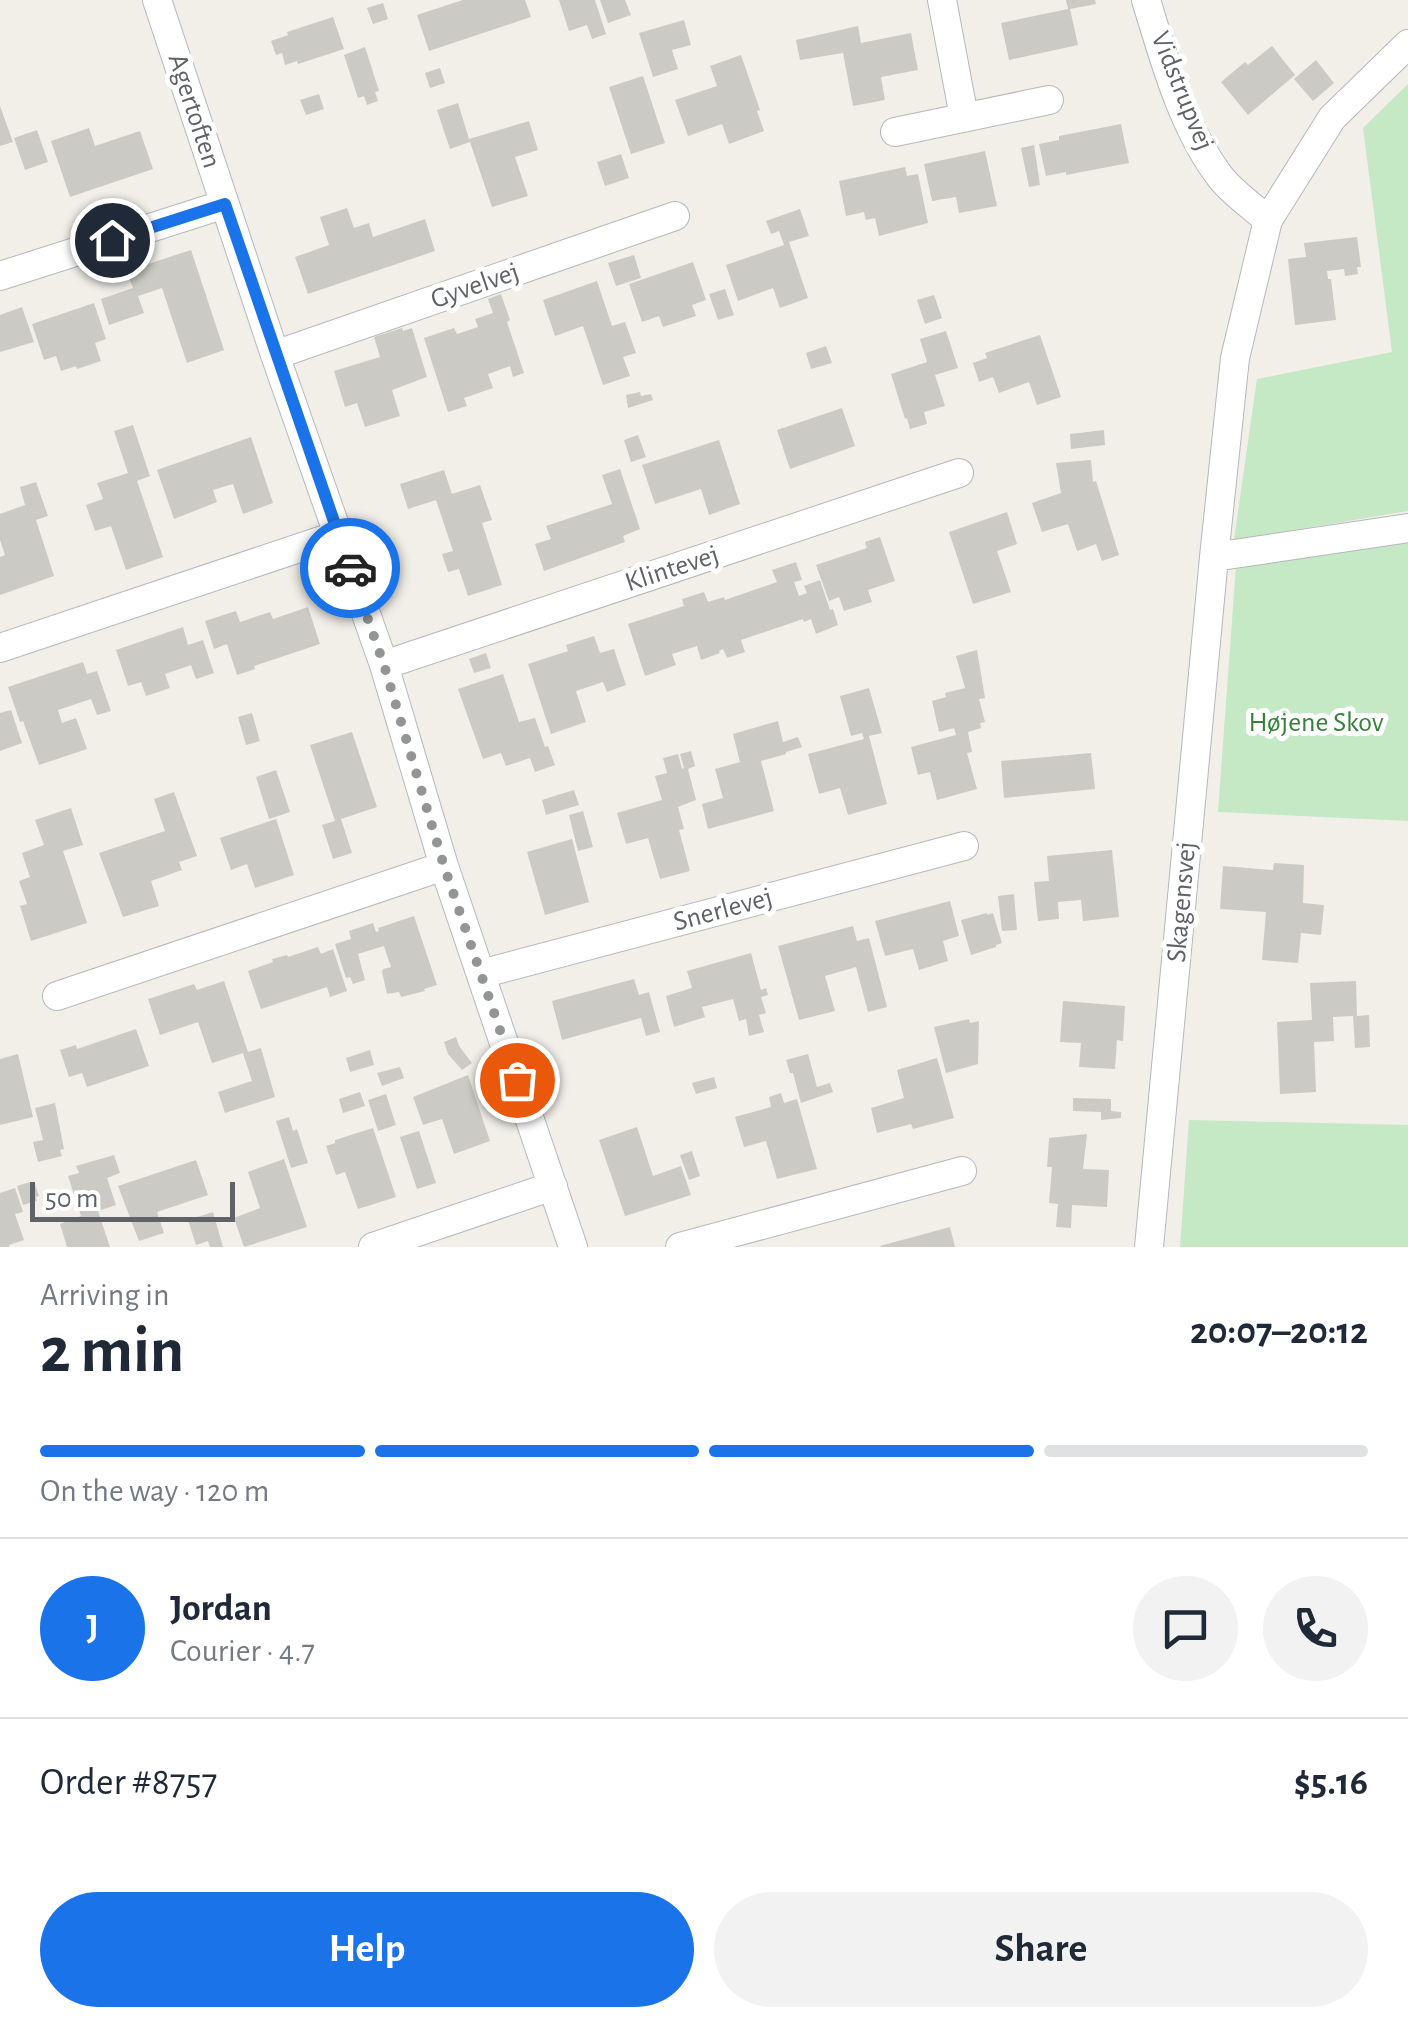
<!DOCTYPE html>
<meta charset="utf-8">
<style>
body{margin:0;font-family:"Alegreya Sans",sans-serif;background:#f2f2f3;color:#1f2937;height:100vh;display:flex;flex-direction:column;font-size:38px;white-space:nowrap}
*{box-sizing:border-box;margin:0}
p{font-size:32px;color:#747a83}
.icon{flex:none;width:55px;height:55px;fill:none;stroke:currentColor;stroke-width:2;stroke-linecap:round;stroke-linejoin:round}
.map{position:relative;height:1247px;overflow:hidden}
.panel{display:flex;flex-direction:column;background:#fff;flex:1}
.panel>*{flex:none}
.scale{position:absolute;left:30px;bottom:25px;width:205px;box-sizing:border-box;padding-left:10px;border:5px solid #5f6368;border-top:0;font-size:28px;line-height:35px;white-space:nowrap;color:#5f6368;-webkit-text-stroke:8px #fff;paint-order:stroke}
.pin{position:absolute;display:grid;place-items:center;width:85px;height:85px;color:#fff;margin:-42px;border:5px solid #fff;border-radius:50%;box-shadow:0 2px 10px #0007}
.courier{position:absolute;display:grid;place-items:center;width:100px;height:100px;margin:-50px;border:8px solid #1a73e8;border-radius:50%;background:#fff;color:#222;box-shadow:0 2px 12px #0007}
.overview em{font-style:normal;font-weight:600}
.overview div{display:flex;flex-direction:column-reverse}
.overview{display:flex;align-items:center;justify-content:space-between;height:170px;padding:0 40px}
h1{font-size:65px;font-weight:600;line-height:75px}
.bar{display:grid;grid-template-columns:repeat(4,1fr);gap:15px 10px;align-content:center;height:120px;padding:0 40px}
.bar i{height:12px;border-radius:8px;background:#e0e1e3}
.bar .active{background:#1a73e8}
.bar p{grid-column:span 4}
.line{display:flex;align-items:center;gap:25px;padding:0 40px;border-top:2px solid #e0e1e3}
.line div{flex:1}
.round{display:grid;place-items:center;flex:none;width:105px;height:105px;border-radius:52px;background:#f2f2f3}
.button{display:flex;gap:20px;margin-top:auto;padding:20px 40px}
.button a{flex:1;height:115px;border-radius:60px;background:#1a73e8;color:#fff;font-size:40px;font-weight:600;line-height:115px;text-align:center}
.button a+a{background:#f2f2f3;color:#1f2937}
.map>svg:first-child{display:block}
</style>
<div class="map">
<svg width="1408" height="1247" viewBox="0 0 1408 1247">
<rect width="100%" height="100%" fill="#f1efe8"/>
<path fill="#c5e8c5" d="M 1408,84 L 1408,511 L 1234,540 L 1257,379 L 1392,352 L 1363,128 Z
M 1408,540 L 1408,821 L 1218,812 L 1236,566 Z
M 1189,1120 L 1408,1125 L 1408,1247 L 1180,1247 Z"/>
<path fill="#cccac5" d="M 463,0 L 525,0 L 531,17 L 429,51 L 417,15 Z
M 559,0 L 595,0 L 606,34 L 592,39 L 587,25 L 569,31 Z
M 600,0 L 625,0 L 631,15 L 608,23 Z
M 1066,0 L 1095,0 L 1096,4 L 1070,9 L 1078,45 L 1009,60 L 1001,23 L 1068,9 Z
M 383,3 L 388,19 L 373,24 L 367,8 Z
M 333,17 L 344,49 L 298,64 L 297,61 L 285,65 L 282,53 L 276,55 L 271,41 L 288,35 L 287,32 Z
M 684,20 L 691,45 L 672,50 L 678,69 L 653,77 L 639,33 Z
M 858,26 L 861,43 L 911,33 L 918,70 L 881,77 L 885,100 L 853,106 L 843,53 L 800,60 L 796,40 Z
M 1272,46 L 1295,75 L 1248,115 L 1221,82 L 1245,62 L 1248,65 Z
M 365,47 L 379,91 L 375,92 L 378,101 L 367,105 L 364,96 L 358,98 L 344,55 Z
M 741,55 L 760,110 L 757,111 L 764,131 L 729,144 L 722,124 L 688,136 L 675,100 L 717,86 L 710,66 Z
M 1316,60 L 1334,83 L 1313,101 L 1294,79 Z
M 440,68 L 445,83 L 430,88 L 425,73 Z
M 643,76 L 665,143 L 631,154 L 609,87 Z
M 319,94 L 324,109 L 306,115 L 300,100 Z
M 458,103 L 469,139 L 529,121 L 538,150 L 515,157 L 528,196 L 492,207 L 470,142 L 450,149 L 437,110 Z
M 0,106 L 13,142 L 0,146 Z
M 1121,124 L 1129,163 L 1066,175 L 1066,172 L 1046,176 L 1039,144 L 1059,140 L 1059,136 Z
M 89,128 L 95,146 L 140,131 L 153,169 L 70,197 L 51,141 Z
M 37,130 L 48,162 L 25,170 L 14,138 Z
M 1034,145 L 1040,185 L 1029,187 L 1021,148 Z
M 985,151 L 997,206 L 959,213 L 956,197 L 932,201 L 924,164 Z
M 621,154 L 629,178 L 605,186 L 597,162 Z
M 905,167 L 907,176 L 918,174 L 928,223 L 879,236 L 875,218 L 866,220 L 864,212 L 846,216 L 839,181 Z
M 347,208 L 354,228 L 369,223 L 373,237 L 425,219 L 435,251 L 308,294 L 295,257 L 329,245 L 320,217 Z
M 800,209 L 809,236 L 789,242 L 808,298 L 780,308 L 773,288 L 738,301 L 726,265 L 784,245 L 779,231 L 771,234 L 766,221 Z
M 1357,237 L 1361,267 L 1357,267 L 1358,274 L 1345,276 L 1344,269 L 1327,271 L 1328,279 L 1331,279 L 1336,320 L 1295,325 L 1288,259 L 1306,257 L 1304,243 Z
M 191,250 L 224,350 L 187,363 L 162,288 L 138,296 L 144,313 L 109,325 L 101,299 L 133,288 L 127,271 Z
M 634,255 L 641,278 L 616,286 L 608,263 Z
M 693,262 L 706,300 L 692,305 L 696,316 L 663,327 L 659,316 L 642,322 L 629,284 Z
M 597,281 L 612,326 L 625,322 L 636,353 L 623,357 L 630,376 L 603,385 L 583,326 L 555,336 L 543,300 Z
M 725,289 L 734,315 L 718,320 L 709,294 Z
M 501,294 L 510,320 L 507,322 L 524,373 L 513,377 L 510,366 L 488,374 L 493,388 L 464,398 L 467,406 L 448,412 L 424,338 L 454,328 L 457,334 L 478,327 L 475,319 L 493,313 L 488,299 Z
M 934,295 L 942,318 L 925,324 L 917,300 Z
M 94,303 L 106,339 L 95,343 L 101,361 L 77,369 L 76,366 L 61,371 L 56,356 L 44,360 L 32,324 Z
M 22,307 L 34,342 L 0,352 L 0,315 Z
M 402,328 L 403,331 L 412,328 L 427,377 L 392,390 L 400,416 L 365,427 L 357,403 L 345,407 L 334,371 L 380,357 L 374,337 Z
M 946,331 L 958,368 L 935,375 L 945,406 L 924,412 L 927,424 L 910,429 L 907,418 L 905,419 L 891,374 L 927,362 L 920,339 Z
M 1040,335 L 1061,397 L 1037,405 L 1029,382 L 999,393 L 993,377 L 979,382 L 973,363 L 987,358 L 985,353 Z
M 826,346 L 832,363 L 811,369 L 806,353 Z
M 640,392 L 641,396 L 651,394 L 653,400 L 628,408 L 626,395 Z
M 842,408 L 855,446 L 790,469 L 777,430 Z
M 133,425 L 150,476 L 137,481 L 163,557 L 126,570 L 111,526 L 95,531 L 86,505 L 103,499 L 97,483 L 128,473 L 114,431 Z
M 1104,430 L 1105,445 L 1071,449 L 1070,434 Z
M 638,435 L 646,457 L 631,462 L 624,440 Z
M 251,437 L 273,503 L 243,514 L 233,484 L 213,490 L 217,502 L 174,519 L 157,470 Z
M 719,440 L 740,504 L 709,515 L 701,489 L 655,504 L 642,465 Z
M 1091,460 L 1093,482 L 1096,481 L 1119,555 L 1102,561 L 1096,544 L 1077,551 L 1068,524 L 1042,532 L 1032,503 L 1061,493 L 1056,463 Z
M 620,469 L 640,529 L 623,536 L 625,542 L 544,571 L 535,544 L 551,539 L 546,526 L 612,504 L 602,475 Z
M 444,470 L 452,494 L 480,485 L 492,520 L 482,523 L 502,585 L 468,596 L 459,569 L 448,572 L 442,554 L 453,551 L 436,500 L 408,509 L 400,484 Z
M 36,482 L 48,516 L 36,520 L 54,576 L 0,595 L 0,557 L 5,555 L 0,540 L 0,514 L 25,505 L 20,487 Z
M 1007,512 L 1017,544 L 997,551 L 1011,592 L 973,604 L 949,532 Z
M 880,537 L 895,581 L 868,590 L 872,602 L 844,611 L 839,597 L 829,601 L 816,565 L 867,548 L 865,542 Z
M 796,562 L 802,580 L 794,582 L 799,596 L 807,593 L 804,586 L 820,580 L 830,610 L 833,609 L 838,625 L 816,634 L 811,619 L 804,622 L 803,619 L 741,640 L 745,652 L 727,658 L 723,649 L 719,651 L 720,653 L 701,660 L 697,646 L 672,654 L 676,665 L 645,676 L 628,624 L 684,606 L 682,599 L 704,592 L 708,602 L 724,597 L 725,600 L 777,582 L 772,570 Z
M 308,607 L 320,644 L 254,666 L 255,669 L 237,675 L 227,644 L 214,649 L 205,621 L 236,611 L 240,622 L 270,612 L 273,619 Z
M 183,627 L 188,645 L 203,640 L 214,673 L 196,679 L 191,665 L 165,674 L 170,688 L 146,696 L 141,682 L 128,686 L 116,650 Z
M 594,636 L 600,653 L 614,649 L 626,685 L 607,692 L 603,682 L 576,691 L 586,722 L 551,734 L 528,664 L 568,651 L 566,645 Z
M 977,650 L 985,698 L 979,699 L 985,722 L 980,723 L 981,728 L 968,732 L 972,752 L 967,753 L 977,789 L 937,800 L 930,772 L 918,775 L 911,747 L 956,735 L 954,728 L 939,732 L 932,701 L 946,697 L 945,693 L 965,688 L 956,656 Z
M 486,653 L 491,668 L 474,673 L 469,659 Z
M 83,662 L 87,674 L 97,671 L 111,711 L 97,715 L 91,699 L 58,710 L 62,723 L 76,718 L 87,749 L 39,765 L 23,721 L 20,722 L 8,687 Z
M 503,674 L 519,722 L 535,718 L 545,747 L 548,746 L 555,765 L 535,772 L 530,758 L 506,766 L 501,753 L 483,759 L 458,689 Z
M 869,688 L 882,733 L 869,736 L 887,804 L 848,815 L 840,788 L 819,794 L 808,754 L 864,739 L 862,733 L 851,736 L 840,696 Z
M 11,710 L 22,743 L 0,751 L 0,713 Z
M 252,713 L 260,741 L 246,745 L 238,717 Z
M 778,721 L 783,742 L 798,737 L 802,747 L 786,752 L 786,754 L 761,761 L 774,811 L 708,829 L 702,804 L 723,798 L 715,769 L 740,762 L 733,734 Z
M 352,732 L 377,807 L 341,819 L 352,853 L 333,859 L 322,825 L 335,821 L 310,745 Z
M 691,751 L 695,766 L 688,769 L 696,800 L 678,807 L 684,829 L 679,830 L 690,871 L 660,879 L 648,838 L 626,844 L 617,813 L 662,800 L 655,776 L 667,773 L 663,758 L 678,754 L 682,769 L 684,768 L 680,754 Z
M 1091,753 L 1095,789 L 1004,798 L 1001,761 Z
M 276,770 L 290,812 L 269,819 L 256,777 Z
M 574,790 L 579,805 L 546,815 L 542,800 Z
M 174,792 L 197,856 L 179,862 L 182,870 L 151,881 L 159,906 L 123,917 L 99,853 L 165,831 L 154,799 Z
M 71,808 L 83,845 L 63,851 L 87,923 L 31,941 L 20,906 L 27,904 L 19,881 L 30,877 L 22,853 L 44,845 L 35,820 Z
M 583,811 L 593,847 L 578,851 L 569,815 Z
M 276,819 L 294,875 L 255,888 L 247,864 L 231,870 L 220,838 Z
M 572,839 L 589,902 L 545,915 L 527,852 Z
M 1112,850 L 1119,917 L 1083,921 L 1081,900 L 1058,902 L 1059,919 L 1038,921 L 1034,882 L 1049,881 L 1047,856 Z
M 1274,863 L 1304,865 L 1303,903 L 1324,905 L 1321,935 L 1301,933 L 1298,963 L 1262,960 L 1266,912 L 1220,909 L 1223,866 L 1273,870 Z
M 1014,894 L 1017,930 L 1002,931 L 998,896 Z
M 950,901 L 959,936 L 943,941 L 948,961 L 919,970 L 913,949 L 885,956 L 875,921 Z
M 987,913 L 987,915 L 993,913 L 1002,943 L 996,945 L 996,947 L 971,955 L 961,920 Z
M 414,916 L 437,985 L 424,989 L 425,991 L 401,997 L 399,992 L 387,994 L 382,972 L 383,969 L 391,967 L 384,946 L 358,954 L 365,980 L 353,984 L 350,977 L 346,978 L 335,944 L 351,939 L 349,931 L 373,923 L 376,932 L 379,931 L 378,928 Z
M 853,926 L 857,941 L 869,938 L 887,1007 L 868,1012 L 856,967 L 825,976 L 835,1011 L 799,1020 L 778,946 Z
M 318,947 L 321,954 L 333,949 L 347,991 L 330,997 L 327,987 L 261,1009 L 248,971 L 273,962 L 272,959 L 287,955 L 288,957 Z
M 751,953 L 761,990 L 766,988 L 768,995 L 761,997 L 766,1013 L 759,1015 L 764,1032 L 749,1036 L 746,1019 L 739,1021 L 733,999 L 702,1007 L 705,1017 L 674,1027 L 666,996 L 692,988 L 687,971 Z
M 634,979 L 639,995 L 649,992 L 660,1032 L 646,1036 L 641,1018 L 562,1040 L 552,1001 Z
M 224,981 L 248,1052 L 261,1048 L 275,1097 L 225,1113 L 218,1092 L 252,1081 L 243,1053 L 212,1063 L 198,1022 L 160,1035 L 148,999 L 194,984 L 197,990 Z
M 1356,981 L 1357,1016 L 1369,1015 L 1370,1047 L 1355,1048 L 1353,1016 L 1333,1017 L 1334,1041 L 1314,1042 L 1316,1092 L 1280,1094 L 1277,1022 L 1312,1020 L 1310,983 Z
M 1063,1001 L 1125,1006 L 1123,1041 L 1117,1040 L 1115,1069 L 1079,1067 L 1081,1043 L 1060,1042 Z
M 969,1019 L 970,1023 L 979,1021 L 978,1064 L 946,1073 L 934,1027 Z
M 136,1029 L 149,1066 L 87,1087 L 82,1073 L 69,1077 L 60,1050 L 76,1045 L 77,1049 Z
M 456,1037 L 459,1046 L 472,1063 L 462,1070 L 448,1054 L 444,1042 Z
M 370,1050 L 374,1065 L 350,1072 L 346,1058 Z
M 18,1054 L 33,1117 L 0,1125 L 0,1059 Z
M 808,1054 L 817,1087 L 830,1083 L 833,1092 L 801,1103 L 793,1073 L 790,1073 L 786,1060 Z
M 937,1058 L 954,1118 L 913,1129 L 911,1124 L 877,1133 L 871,1108 L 904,1098 L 897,1070 Z
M 400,1067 L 404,1078 L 382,1086 L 377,1073 Z
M 468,1075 L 490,1141 L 454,1154 L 442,1119 L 423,1125 L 413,1097 Z
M 714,1077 L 717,1088 L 696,1094 L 692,1083 Z
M 360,1092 L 365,1106 L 343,1113 L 339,1099 Z
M 781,1093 L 784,1103 L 797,1099 L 817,1169 L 777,1179 L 766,1141 L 744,1147 L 735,1117 L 771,1107 L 769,1097 Z
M 386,1094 L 396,1125 L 378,1131 L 368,1100 Z
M 1073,1098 L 1111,1099 L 1111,1111 L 1121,1112 L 1121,1118 L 1101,1120 L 1101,1112 L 1073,1111 Z
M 55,1103 L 64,1149 L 60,1150 L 62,1156 L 38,1162 L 33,1142 L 43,1140 L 35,1108 Z
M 289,1117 L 293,1131 L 297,1129 L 308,1163 L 291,1168 L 276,1121 Z
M 637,1127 L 653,1176 L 681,1166 L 691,1195 L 625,1216 L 599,1140 Z
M 373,1128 L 396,1197 L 358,1209 L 345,1172 L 336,1175 L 326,1146 L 335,1143 L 335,1140 Z
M 419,1131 L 436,1183 L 417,1189 L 400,1137 Z
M 1087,1134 L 1083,1169 L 1109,1170 L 1107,1207 L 1072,1205 L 1071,1228 L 1056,1227 L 1058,1204 L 1049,1203 L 1052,1167 L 1047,1167 L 1049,1138 Z
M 692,1151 L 700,1176 L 689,1180 L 680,1155 Z
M 114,1155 L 120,1173 L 107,1178 L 116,1205 L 98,1211 L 110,1247 L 67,1247 L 60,1224 L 81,1216 L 68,1176 L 79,1173 L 76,1166 Z
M 284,1159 L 307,1227 L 244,1247 L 234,1218 L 260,1208 L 248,1172 Z
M 196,1160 L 208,1195 L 157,1212 L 164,1233 L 139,1241 L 118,1186 Z
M 31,1182 L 32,1184 L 35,1184 L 39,1196 L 36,1197 L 37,1201 L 23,1205 L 17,1186 Z
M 15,1188 L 23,1212 L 15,1214 L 24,1240 L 9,1245 L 9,1247 L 0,1247 L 0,1193 Z
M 213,1212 L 223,1247 L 210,1247 L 208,1241 L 196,1245 L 188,1220 Z
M 950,1227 L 955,1247 L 881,1247 L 880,1246 Z"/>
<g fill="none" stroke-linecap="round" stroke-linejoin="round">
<g stroke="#b5b8bc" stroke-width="30">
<path id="minor" d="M 157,0 L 275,355 L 384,665 L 444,866 L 573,1247
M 942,0 L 964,117
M 1146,0 C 1164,59 1183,129 1221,178 C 1234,194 1253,207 1268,220
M 895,132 L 1049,100
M 0,276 L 225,204
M 275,355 L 675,216
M 1214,557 L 1408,528
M 0,648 L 338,535
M 384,665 L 959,473
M 481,974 L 964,846
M 57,996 L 444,866
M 373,1247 L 553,1186
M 680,1247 L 962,1171
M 1149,1247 L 1214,557 L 1235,358 L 1268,220 L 1332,118 L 1408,44"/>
</g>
<use href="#minor" stroke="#fff" stroke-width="28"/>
</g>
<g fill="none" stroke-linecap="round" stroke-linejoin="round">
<path stroke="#929495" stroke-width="10" stroke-dasharray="0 18" d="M 350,568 L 384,665 L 444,866 L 517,1080"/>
<path stroke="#1a73e8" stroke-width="12" d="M 112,240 L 225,204 L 350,568"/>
</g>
<g text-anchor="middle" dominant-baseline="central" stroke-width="10" stroke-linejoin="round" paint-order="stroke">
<g font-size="28" fill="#5f6368" stroke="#fff">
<text transform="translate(1182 91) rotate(68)">Vidstrupvej</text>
<text transform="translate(194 111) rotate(72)">Agertoften</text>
<text transform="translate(475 286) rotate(-19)">Gyvelvej</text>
<text transform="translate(672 569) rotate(-18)">Klintevej</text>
<text transform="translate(1182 902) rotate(-85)">Skagensvej</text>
<text transform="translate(723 910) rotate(-15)">Snerlevej</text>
</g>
<g font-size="28" fill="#348238" stroke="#fff">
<text x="1316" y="723">Højene Skov</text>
</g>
</g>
</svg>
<div class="scale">50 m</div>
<div class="pin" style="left:517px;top:1080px;background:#ea580c"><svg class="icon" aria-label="bag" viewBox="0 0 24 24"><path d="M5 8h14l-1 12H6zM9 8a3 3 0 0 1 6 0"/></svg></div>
<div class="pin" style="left:112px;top:240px;background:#1f2937"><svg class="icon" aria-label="home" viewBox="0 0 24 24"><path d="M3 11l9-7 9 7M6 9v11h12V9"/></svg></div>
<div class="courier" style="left:350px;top:568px"><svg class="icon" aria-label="car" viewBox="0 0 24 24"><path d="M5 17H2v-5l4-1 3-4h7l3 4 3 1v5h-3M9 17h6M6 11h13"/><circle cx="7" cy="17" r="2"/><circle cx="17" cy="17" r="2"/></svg></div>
</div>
<section class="panel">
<div class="overview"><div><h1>2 min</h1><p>Arriving in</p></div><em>20:07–20:12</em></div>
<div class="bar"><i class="active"></i><i class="active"></i><i class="active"></i><i></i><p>On the way · 120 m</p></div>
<div class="line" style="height:180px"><b class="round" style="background:#1a73e8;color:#fff">J</b><div><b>Jordan</b><p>Courier · 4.7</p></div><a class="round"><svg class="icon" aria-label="chat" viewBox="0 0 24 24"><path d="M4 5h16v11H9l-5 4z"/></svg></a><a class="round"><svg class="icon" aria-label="phone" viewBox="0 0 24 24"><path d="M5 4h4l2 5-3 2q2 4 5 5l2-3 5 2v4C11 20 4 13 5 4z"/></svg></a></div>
<div class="line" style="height:130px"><div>Order #8757</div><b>$5.16</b></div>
<div class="button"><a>Help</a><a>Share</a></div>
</section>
